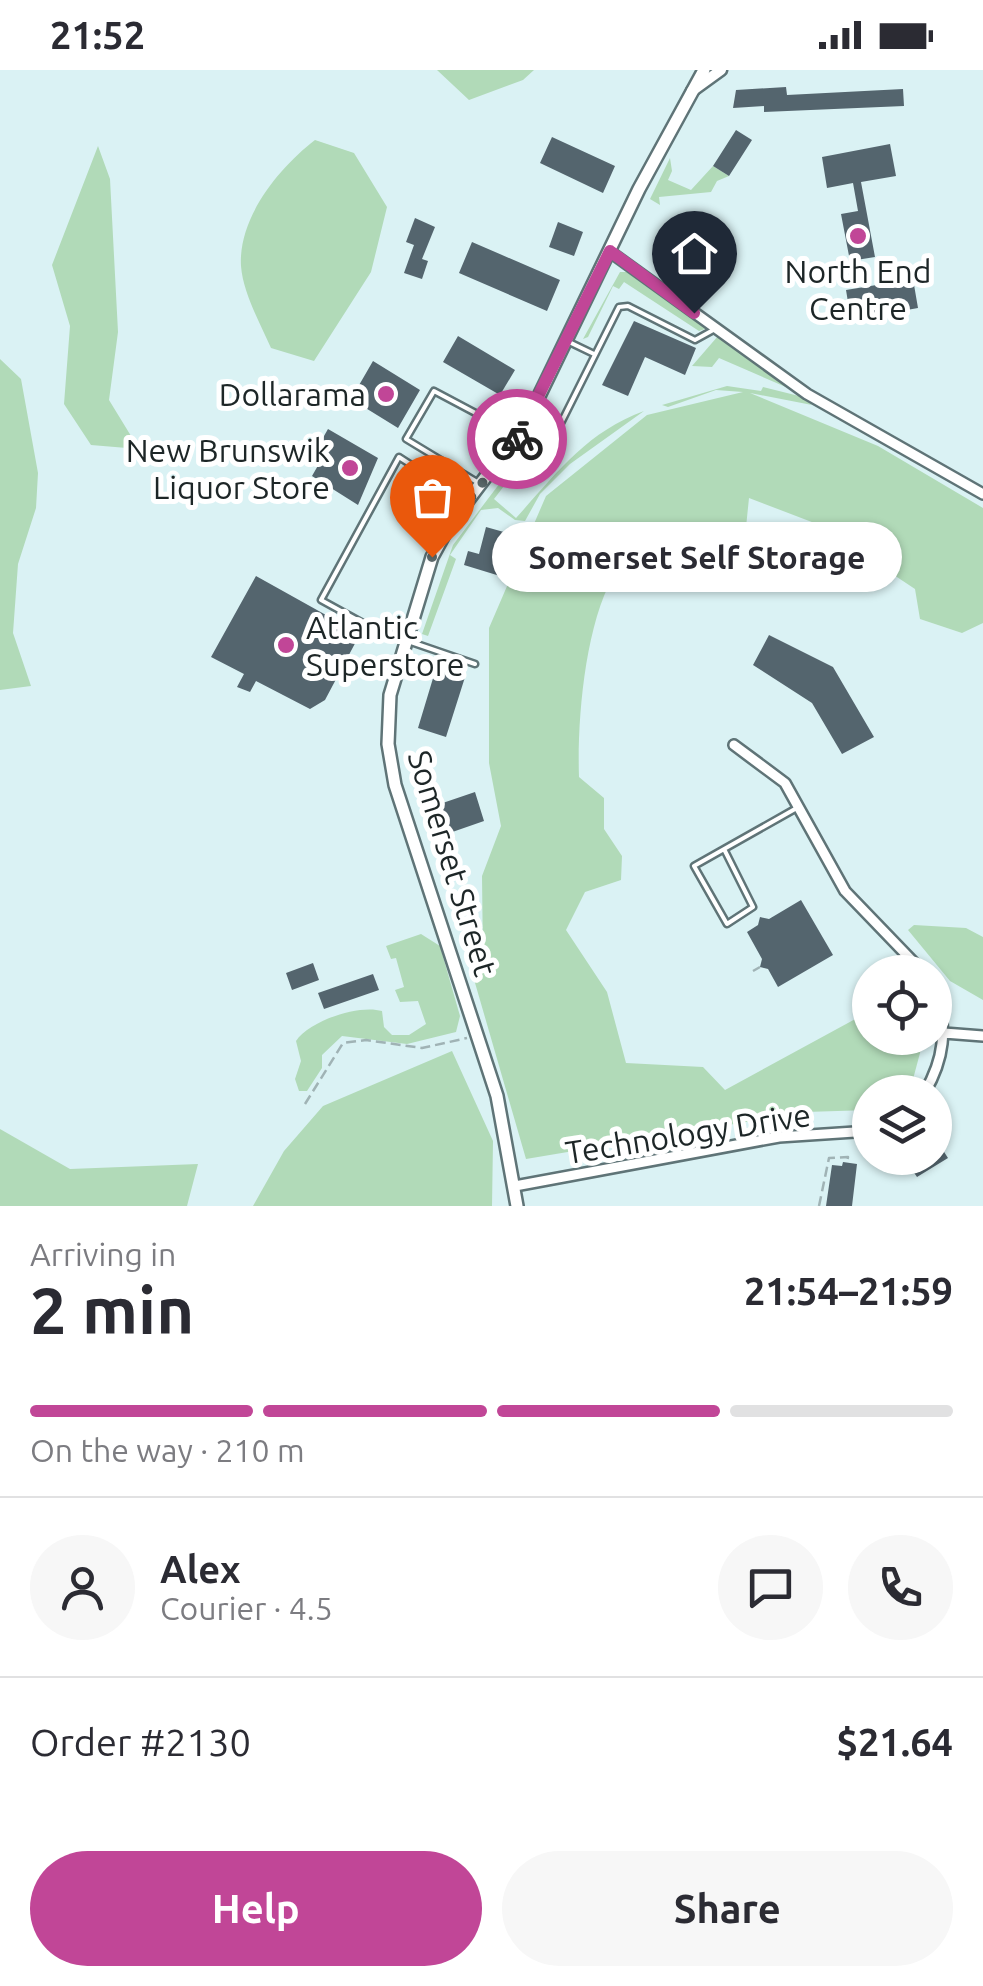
<!DOCTYPE html>
<meta charset="utf-8">
<style>
body{margin:0;font-family:Ubuntu,sans-serif;background:#f7f7f7;color:#2b2b33;height:100vh;display:flex;flex-direction:column;font-size:38px;white-space:nowrap}
*{box-sizing:border-box;margin:0}
p{font-size:32px;color:#7c7c81}
.icon{flex:none;width:55px;height:55px;fill:none;stroke:currentColor;stroke-width:2;stroke-linecap:round;stroke-linejoin:round}
.map{position:relative;height:1136px;overflow:hidden}
.side{display:flex;flex-direction:column;background:#fff;flex:1}
.side>*{flex:none}
.tools{position:absolute;left:852px;top:885px;display:grid;gap:20px}
.tools a{display:grid;place-items:center;width:100px;height:100px;border-radius:50%;background:#fff;box-shadow:0 2px 8px #0004;font-size:50px}
.pin{position:absolute;display:grid;place-items:center;width:85px;height:85px;color:#fff;margin:-102px -42px;border-radius:50% 50% 50% 0;rotate:-45deg;box-shadow:0 0 10px #0007}
.pin .icon{rotate:45deg}
.courier{position:absolute;display:grid;place-items:center;width:100px;height:100px;margin:-50px;border:8px solid #c14697;border-radius:50%;background:#fff;color:#222;box-shadow:0 2px 12px #0007}
.bubble{position:absolute;height:70px;border-radius:35px;background:#fff;box-shadow:0 2px 8px #0004;font-size:32px;font-weight:700;line-height:70px;text-align:center}
.headline em{font-style:normal;font-weight:700}
.headline div{display:flex;flex-direction:column-reverse}
.headline{display:flex;align-items:center;justify-content:space-between;height:170px;padding:0 30px}
h1{font-size:65px;font-weight:700;line-height:75px}
.bar{display:grid;grid-template-columns:repeat(4,1fr);gap:15px 10px;align-content:center;height:120px;padding:0 30px}
.bar i{height:12px;border-radius:8px;background:#e1e1e2}
.bar .active{background:#c14697}
.bar p{grid-column:span 4}
.line{display:flex;align-items:center;gap:25px;padding:0 30px;border-top:2px solid #e1e1e2}
.line div{flex:1}
.round{display:grid;place-items:center;flex:none;width:105px;height:105px;border-radius:52px;background:#f7f7f7}
.button{display:flex;gap:20px;margin-top:auto;padding:20px 30px}
.button a{flex:1;height:115px;border-radius:60px;background:#c14697;color:#fff;font-size:40px;font-weight:700;line-height:115px;text-align:center}
.button a+a{background:#f7f7f7;color:#2b2b33}
.status{display:flex;justify-content:space-between;align-items:center;height:70px;padding:0 50px;background:#fff;direction:ltr}
.status svg{height:28px;fill:currentColor}
.map>svg:first-child{display:block}
</style>
<div class="status"><b>21:52</b><svg viewBox="0 0 49 12"><path d="M0 12V9h3v3zM5 12V6h3v6zM10 12V3h3v9zM15 12V0h3v12zM26 1h20v11H26zM47 4h2v5h-2z"/></svg></div>
<div class="map">
<svg width="983" height="1136" viewBox="0 0 983 1136">
<rect width="100%" height="100%" fill="#daf2f4"/>
<path fill="#b1dab8" d="M 437,0 L 534,0 L 523,10 L 469,30 Z
M 315,70 L 354,83 L 387,137 L 371,202 L 314,291 L 271,278 C 260,253 243,223 241,196 C 238,147 280,97 315,70 Z
M 98,76 L 110,109 L 118,262 L 109,330 L 139,379 L 91,375 L 64,334 L 70,256 L 52,195 Z
M 670,88 L 672,101 L 668,110 L 691,120 L 713,96 L 729,106 L 717,111 L 711,122 L 659,127 L 660,135 L 650,129 Z
M 620,202 L 627,202 L 708,258 L 699,261 L 624,212 L 619,219 L 613,216 L 588,267 L 583,269 Z
M 718,266 L 788,318 L 719,288 L 712,297 L 692,296 Z
M 0,289 L 21,309 L 38,403 L 36,438 L 18,494 L 13,563 L 31,616 L 0,620 Z
M 727,316 L 761,321 L 763,317 L 799,326 L 812,335 L 750,323 L 878,376 L 983,438 L 983,553 L 962,563 L 920,549 L 915,519 L 817,454 L 749,428 L 745,467 L 722,474 L 690,458 L 654,458 C 641,473 623,489 613,507 C 585,556 577,651 579,707 L 604,728 L 604,759 L 622,786 L 621,810 L 585,822 L 566,860 L 607,922 L 626,993 L 703,997 L 725,1020 L 870,941 L 870,968 L 924,968 L 912,1013 L 899,1022 L 870,1022 L 870,1040 L 805,1042 L 526,1089 L 471,899 L 483,891 L 482,806 L 501,756 L 489,693 L 489,558 L 546,426 L 647,345 L 743,322 L 716,320 L 668,337 L 662,335 Z
M 644,341 L 570,394 L 540,424 L 525,451 L 515,450 L 498,438 L 481,440 L 450,485 L 456,489 L 428,566 L 422,564 L 453,475 L 531,372 L 531,381 L 494,429 L 516,448 C 556,404 585,363 644,341 Z
M 914,855 L 966,858 L 983,867 L 983,930 L 950,911 L 908,860 Z
M 421,864 L 440,876 L 460,946 L 456,962 L 407,974 L 342,966 L 322,985 L 322,998 L 307,1021 L 299,1021 L 295,1009 L 301,991 L 296,971 C 309,951 359,934 382,941 L 384,957 L 392,965 L 409,965 L 426,954 L 418,931 L 400,932 L 395,920 L 404,917 L 396,888 L 391,889 L 386,876 Z
M 452,981 L 493,1071 L 492,1136 L 253,1136 L 284,1081 L 323,1036 Z
M 0,1059 L 70,1099 L 198,1094 L 187,1136 L 0,1136 Z"/>
<path fill="#54656e" d="M 786,17 L 787,25 L 903,19 L 904,36 L 764,42 L 764,36 L 733,38 L 736,20 Z
M 736,60 L 752,70 L 729,106 L 713,96 Z
M 552,67 L 615,96 L 603,123 L 540,93 Z
M 890,74 L 896,106 L 861,112 L 875,187 L 850,191 L 841,144 L 858,141 L 853,113 L 827,118 L 822,87 Z
M 415,148 L 435,157 L 422,189 L 428,191 L 422,209 L 404,203 L 414,175 L 406,172 Z
M 675,151 L 695,161 L 685,182 L 665,172 Z
M 558,152 L 583,162 L 574,186 L 549,177 Z
M 472,172 L 560,210 L 547,241 L 459,203 Z
M 913,209 L 918,238 L 851,250 L 846,220 Z
M 634,251 L 696,278 L 685,305 L 645,287 L 628,326 L 602,315 Z
M 458,266 L 515,300 L 500,325 L 443,292 Z
M 373,291 L 420,320 L 398,358 L 351,329 Z
M 328,359 L 378,388 L 358,435 L 312,406 L 328,378 L 320,373 Z
M 486,457 L 514,465 L 500,506 L 464,495 L 468,481 L 479,484 Z
M 256,506 L 360,564 L 325,630 L 310,639 L 256,611 L 250,622 L 237,617 L 244,604 L 211,587 Z
M 769,565 L 833,597 L 874,667 L 842,684 L 812,633 L 753,595 Z
M 437,595 L 466,604 L 446,667 L 418,658 Z
M 475,722 L 484,751 L 438,767 L 428,738 Z
M 801,830 L 833,885 L 778,917 L 768,899 L 760,897 L 762,889 L 747,862 L 758,855 L 760,847 L 769,849 Z
M 313,893 L 319,910 L 292,920 L 286,903 Z
M 373,904 L 379,920 L 324,939 L 318,923 Z
M 935,1068 L 948,1088 L 917,1107 L 904,1088 L 935,1088 Z
M 843,1092 L 857,1094 L 852,1136 L 826,1136 L 832,1095 L 842,1096 Z"/>
<g fill="none" stroke-linecap="round" stroke-linejoin="round">
<g stroke="#5f7477" stroke-width="9">
<path id="service" d="M 567,271 L 594,284
M 529,358 L 552,371 L 619,237 L 628,236 L 695,270 L 715,259
M 477,412 L 406,369 L 434,321 L 515,364
M 402,569 L 372,558 L 321,530 L 399,387 L 464,429
M 411,572 L 475,594
M 724,779 L 753,837 L 727,854 L 694,796 L 795,739"/>
</g>
<g stroke="#5f7477" stroke-width="14">
<path id="minor" d="M 609,181 L 807,324 L 983,424
M 734,675 L 785,713 L 845,821 L 923,902
M 944,963 L 983,966
M 925,1022 C 944,989 948,959 935,923
M 515,1116 L 779,1067 L 870,1061"/>
</g>
<g stroke="#5f7477" stroke-width="15">
<path id="tertiary" d="M 692,21 L 721,0"/>
</g>
<g stroke="#5f7477" stroke-width="16">
<path id="secondary" d="M 517,1136 L 497,1026 L 395,715 L 388,674 L 390,625 L 432,487 L 450,454 L 525,355 L 639,119 L 704,0"/>
</g>
<path stroke="#a0b3b5" stroke-width="2.5" stroke-dasharray="10 5" stroke-linecap="butt" d="M 753,901 L 760,897
M 305,1034 L 343,973 L 366,970 L 422,978 L 467,968
M 935,1053 L 942,1048
M 819,1136 L 829,1088 L 848,1087 L 847,1092"/>
<use href="#service" stroke="#fff" stroke-width="4"/>
<use href="#minor" stroke="#fff" stroke-width="9"/>
<use href="#tertiary" stroke="#fff" stroke-width="10"/>
<use href="#secondary" stroke="#fff" stroke-width="11"/>
</g>
<g fill="none" stroke-linecap="round" stroke-linejoin="round">
<path stroke="#5f6d6f" stroke-width="10" stroke-dasharray="0 18" d="M 432,487 L 450,454 L 517,369"/>
<path stroke="#c14697" stroke-width="12" d="M 517,369 L 610,181 L 694,243"/>
</g>
<g fill="#c14697" stroke="#fff" stroke-width="4">
<circle cx="858" cy="166" r="10"/>
<circle cx="386" cy="324" r="10"/>
<circle cx="350" cy="398" r="10"/>
<circle cx="286" cy="575" r="10"/>
</g>
<g text-anchor="middle" dominant-baseline="central" stroke-width="10" stroke-linejoin="round" paint-order="stroke">
<g font-size="32" fill="#1d2627" stroke="#fff" text-anchor="end">
<text x="858" y="201" text-anchor="middle">North End<tspan x="858" dy="37">Centre</tspan></text>
<text x="366" y="324">Dollarama</text>
<text x="330" y="380">New Brunswik<tspan x="330" dy="37">Liquor Store</tspan></text>
<text x="306" y="557" text-anchor="start">Atlantic<tspan x="306" dy="37">Superstore</tspan></text>
</g>
<g font-size="32" fill="#1d2627" stroke="#fff">
<text transform="translate(453 793) rotate(73)">Somerset Street</text>
<text transform="translate(688 1063) rotate(-9)">Technology Drive</text>
</g>
</g>
</svg>
<div class="tools">
<a><svg class="icon" aria-label="locate" viewBox="0 0 24 24"><circle cx="12" cy="12" r="6"/><path d="M12 2v4M12 18v4M2 12h4M18 12h4"/></svg></a>
<a><svg class="icon" aria-label="layers" viewBox="0 0 24 24"><path d="M12 4l9 5-9 5-9-5zM3 14l9 5 9-5"/></svg></a>
</div>
<div class="pin" style="left:432px;top:487px;background:#ea580c"><svg class="icon" aria-label="bag" viewBox="0 0 24 24"><path d="M5 8h14l-1 12H6zM9 8a3 3 0 0 1 6 0"/></svg></div>
<div class="pin" style="left:694px;top:243px;background:#1f2937"><svg class="icon" aria-label="home" viewBox="0 0 24 24"><path d="M3 11l9-7 9 7M6 9v11h12V9"/></svg></div>
<div class="courier" style="left:517px;top:369px"><svg class="icon" aria-label="bike" viewBox="0 0 24 24"><circle cx="6" cy="16" r="4"/><circle cx="18" cy="16" r="4"/><path d="M6 16l4-8h5l3 8M10 8l3 8H6M13 5h3"/></svg></div>
<div class="bubble" style="left:492px;top:452px;width:410px">Somerset Self Storage</div>
</div>
<section class="side">
<div class="headline"><div><h1>2 min</h1><p>Arriving in</p></div><em>21:54–21:59</em></div>
<div class="bar"><i class="active"></i><i class="active"></i><i class="active"></i><i></i><p>On the way · 210 m</p></div>
<div class="line" style="height:180px"><a class="round"><svg class="icon" aria-label="person" viewBox="0 0 24 24"><circle cx="12" cy="8" r="4"/><path d="M4 21q1-7 8-7t8 7"/></svg></a><div><b>Alex</b><p>Courier · 4.5</p></div><a class="round"><svg class="icon" aria-label="chat" viewBox="0 0 24 24"><path d="M4 5h16v11H9l-5 4z"/></svg></a><a class="round"><svg class="icon" aria-label="phone" viewBox="0 0 24 24"><path d="M5 4h4l2 5-3 2q2 4 5 5l2-3 5 2v4C11 20 4 13 5 4z"/></svg></a></div>
<div class="line" style="height:130px"><div>Order #2130</div><b>$21.64</b></div>
<div class="button"><a>Help</a><a>Share</a></div>
</section>
